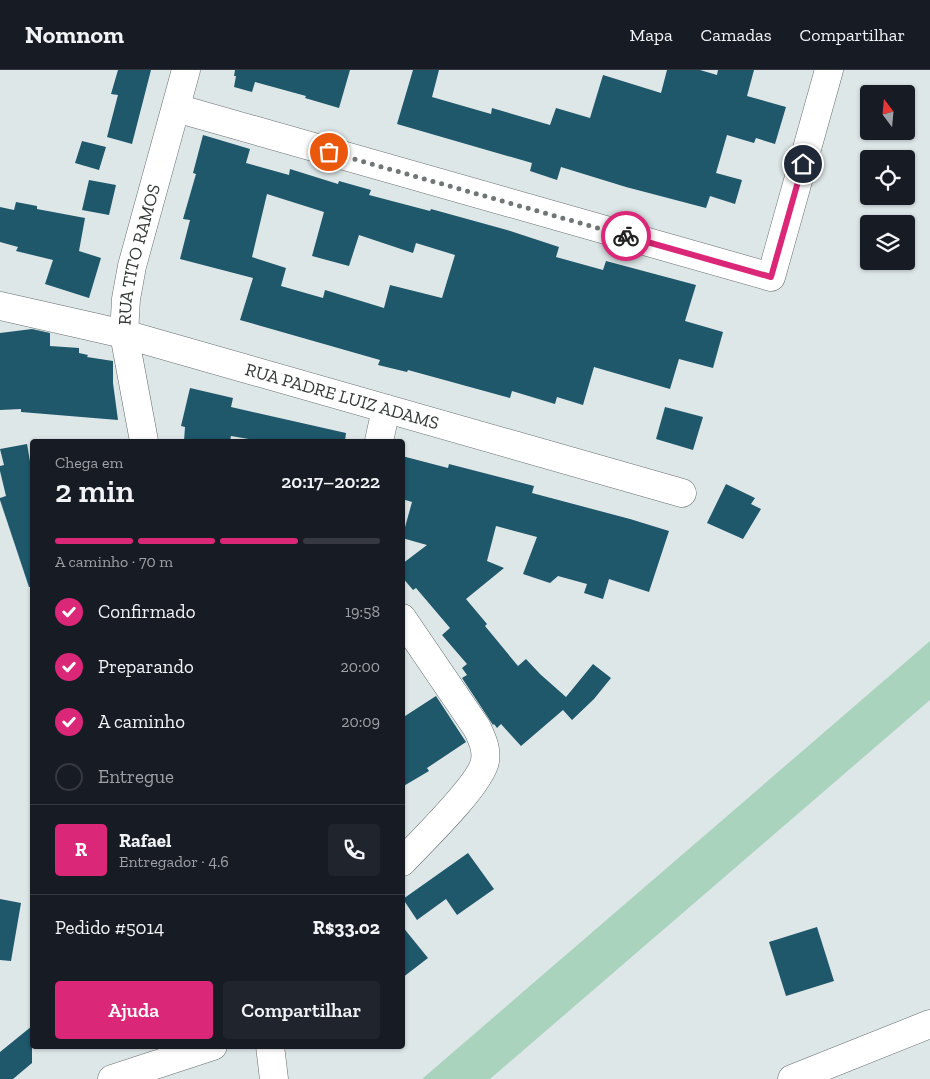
<!DOCTYPE html>
<html lang="pt">
<meta charset="utf-8">
<style>
body{margin:0;font-family:"Zilla Slab",serif;background:#20242c;color:#f1f3f6;height:100vh;display:flex;flex-direction:column;font-size:19px;white-space:nowrap}
*{box-sizing:border-box;margin:0}
p{font-size:16px;color:#9ea1a6}
.icon{flex:none;width:28px;height:28px;fill:none;stroke:currentColor;stroke-width:2;stroke-linecap:round;stroke-linejoin:round}
.map{position:relative;flex:1;overflow:hidden}
.side{position:absolute;left:30px;top:369px;width:375px;height:610px;display:flex;flex-direction:column;background:#171b24;border-radius:5px;box-shadow:0 1px 4px #0004}
.side>*{flex:none}
.needle{width:32px;rotate:344deg}
.controls{position:absolute;left:860px;top:15px;display:grid;gap:10px}
.controls a{display:grid;place-items:center;width:55px;height:55px;border-radius:5px;background:#171b24;box-shadow:0 1px 4px #0004;font-size:25px}
.pin{position:absolute;display:grid;place-items:center;width:42px;height:42px;color:#fff;margin:-21px;border:2px solid #fff;border-radius:50%;box-shadow:0 1px 5px #0007}
.courier{position:absolute;display:grid;place-items:center;width:50px;height:50px;margin:-25px;border:4px solid #db2777;border-radius:50%;background:#fff;color:#222;box-shadow:0 1px 6px #0007}
.head em{font-style:normal;font-weight:600}
.head div{display:flex;flex-direction:column-reverse}
.head{display:flex;align-items:center;justify-content:space-between;height:85px;padding:0 25px}
h1{font-size:32px;font-weight:600;line-height:38px}
.bar{display:grid;grid-template-columns:repeat(4,1fr);gap:8px 5px;align-content:center;height:60px;padding:0 25px}
.bar i{height:6px;border-radius:4px;background:#363941}
.bar .active{background:#db2777}
.bar p{grid-column:span 4}
.line{display:flex;align-items:center;gap:12px;padding:0 25px;border-top:1px solid #363941}
.line div{flex:1}
.round{display:grid;place-items:center;flex:none;width:52px;height:52px;border-radius:5px;background:#20242c}
ol{padding:0 25px;list-style:none}
li{display:flex;align-items:center;gap:15px;height:55px}
li p{margin-inline-start:auto}
li .icon{padding:5px;border-radius:50%;background:#db2777;color:#fff;stroke-width:4}
li:last-child{color:#9ea1a6}
li i{width:28px;height:28px;border:2px solid #363941;border-radius:50%}
.button{display:flex;gap:10px;margin-top:auto;padding:10px 25px}
.button a{flex:1;height:58px;border-radius:5px;background:#db2777;color:#fff;font-size:20px;font-weight:600;line-height:58px;text-align:center}
.button a+a{background:#20242c;color:#f1f3f6}
header{display:flex;align-items:center;gap:30px;box-sizing:border-box;height:70px;padding:0 25px;background:#171b24;border-bottom:1px solid #363941}
header strong{font-size:24px}
nav{display:flex;gap:28px;margin-inline-start:auto;font-size:18px}
.map>svg:first-child{display:block}
</style>
<header>
<strong>Nomnom</strong>
<nav><a>Mapa</a><a>Camadas</a><a>Compartilhar</a></nav>
</header>
<div class="map">
<svg width="930" height="1009" viewBox="0 0 930 1009">
<rect width="100%" height="100%" fill="#dee7e8"/>
<path fill="#aad3be" d="M 930,571 L 930,630 L 490,1009 L 422,1009 Z"/>
<path fill="#1f576b" fill-rule="evenodd" d="M 118,0 L 151,0 L 132,74 L 107,67 L 118,25 L 111,24 Z
M 235,0 L 350,0 L 339,38 L 305,28 L 306,26 L 255,12 L 252,22 L 234,17 L 236,6 L 234,6 Z
M 413,0 L 439,0 L 432,27 L 491,44 L 492,38 L 550,55 L 556,38 L 590,48 L 603,5 L 661,23 L 667,0 L 700,0 L 717,5 L 718,0 L 754,0 L 747,26 L 786,37 L 775,74 L 756,68 L 754,73 L 727,65 L 716,103 L 742,110 L 735,134 L 710,126 L 706,138 L 626,117 L 561,97 L 557,110 L 530,101 L 532,93 L 397,54 Z
M 203,65 L 250,79 L 246,93 L 289,105 L 290,99 L 338,114 L 339,111 L 371,120 L 369,125 L 430,141 L 431,139 L 507,160 L 559,177 L 556,187 L 603,200 L 606,191 L 696,215 L 685,251 L 723,262 L 713,298 L 679,289 L 670,319 L 594,297 L 583,335 L 557,327 L 555,334 L 512,321 L 510,328 L 408,300 L 407,302 L 378,295 L 380,290 L 240,250 L 253,208 L 180,189 L 190,150 L 183,149 L 196,104 L 193,103 ZM 267,124 L 324,142 L 312,186 L 349,196 L 359,165 L 413,183 L 416,173 L 455,185 L 442,228 L 390,215 L 384,238 L 325,220 L 323,228 L 281,216 L 286,198 L 252,187 Z
M 82,71 L 106,77 L 99,100 L 75,93 Z
M 89,110 L 116,115 L 109,145 L 82,140 Z
M 16,132 L 37,136 L 37,139 L 85,148 L 79,181 L 101,188 L 89,228 L 45,214 L 53,190 L 16,181 L 18,177 L 0,172 L 0,137 L 14,140 Z
M 32,259 L 50,263 L 50,276 L 79,278 L 79,283 L 88,285 L 87,287 L 113,291 L 113,313 L 118,350 L 21,342 L 21,339 L 0,340 L 0,263 Z
M 190,318 L 233,328 L 231,337 L 346,363 L 345,371 L 261,371 L 231,366 L 230,371 L 184,371 L 185,357 L 181,356 Z
M 665,337 L 703,347 L 693,380 L 656,369 Z
M 27,374 L 32,403 L 32,517 L 29,517 L 0,430 L 0,428 L 6,426 L 0,401 L 0,396 L 4,395 L 0,379 Z
M 402,386 L 448,398 L 449,394 L 534,416 L 532,423 L 630,449 L 669,461 L 649,522 L 609,509 L 603,529 L 584,523 L 587,514 L 558,506 L 550,513 L 523,504 L 537,467 L 496,456 L 487,491 L 504,498 L 466,529 L 487,554 L 485,556 L 518,596 L 526,589 L 540,604 L 566,627 L 593,594 L 611,608 L 594,629 L 572,650 L 563,640 L 521,676 L 501,654 L 497,658 L 494,654 L 493,655 L 462,608 L 467,605 L 462,598 L 467,594 L 442,565 L 450,558 L 416,518 L 413,520 L 402,507 L 402,494 L 427,475 L 402,468 L 412,432 L 402,429 Z
M 726,414 L 755,428 L 751,434 L 761,439 L 743,469 L 707,453 Z
M 436,626 L 466,672 L 427,698 L 429,701 L 402,717 L 402,648 Z
M 468,783 L 494,819 L 457,845 L 446,829 L 417,850 L 403,829 Z
M 0,829 L 21,833 L 11,891 L 0,890 Z
M 402,856 L 428,888 L 402,908 Z
M 817,857 L 834,911 L 786,926 L 769,872 Z
M 32,956 L 32,993 L 13,1009 L 0,1009 L 0,982 Z"/>
<g fill="none" stroke-linecap="round" stroke-linejoin="round">
<g stroke="#656c6d" stroke-width="29">
<g id="minor">
<path d="M 176,38 L 771,207 L 829,0"/>
<path id="s1" d="M 0,236 L 124,264 L 682,423"/>
<path id="s2" d="M 144,371 L 124,264 L 126,229 L 132,196 L 186,0"/>
<path d="M 379,371 L 386,339"/>
<path d="M 402,548 L 477,658 C 482,669 487,678 485,691 C 481,714 421,772 402,792"/>
<path d="M 270,976 L 274,1009"/>
<path d="M 112,1009 L 213,976"/>
</g>
</g>
<g stroke="#656c6d" stroke-width="29">
<path id="major" d="M 792,1009 L 930,954"/>
</g>
<use href="#minor" stroke="#fff" stroke-width="28"/>
<use href="#major" stroke="#fff" stroke-width="28"/>
</g>
<g fill="none" stroke-linecap="round" stroke-linejoin="round">
<path stroke="#707576" stroke-width="5" stroke-dasharray="0 9" d="M 329,82 L 626,166"/>
<path stroke="#db2777" stroke-width="6" d="M 626,166 L 771,207 L 803,94"/>
</g>
<g text-anchor="middle" dominant-baseline="central" stroke-width="5" stroke-linejoin="round" paint-order="stroke">
<g font-size="18" fill="#353838" stroke="#ecf4f5">
<text stroke="none"><textPath href="#s2" startOffset="190">RUA TITO RAMOS</textPath></text>
<text stroke="none"><textPath href="#s1" startOffset="354">RUA PADRE LUIZ ADAMS</textPath></text>
</g>
</g>
</svg>
<div class="controls">
<a><svg class="needle" viewBox="-14 -14 28 28"><path d="M0-13l5 13h-10z" fill="#e53935"/><path d="M0 13l5-13h-10z" fill="#9ea1a6"/></svg></a>
<a><svg class="icon" aria-label="locate" viewBox="0 0 24 24"><circle cx="12" cy="12" r="6"/><path d="M12 2v4M12 18v4M2 12h4M18 12h4"/></svg></a>
<a><svg class="icon" aria-label="layers" viewBox="0 0 24 24"><path d="M12 4l9 5-9 5-9-5zM3 14l9 5 9-5"/></svg></a>
</div>
<div class="pin" style="left:329px;top:82px;background:#ea580c"><svg class="icon" aria-label="bag" viewBox="0 0 24 24"><path d="M5 8h14l-1 12H6zM9 8a3 3 0 0 1 6 0"/></svg></div>
<div class="pin" style="left:803px;top:94px;background:#1f2937"><svg class="icon" aria-label="home" viewBox="0 0 24 24"><path d="M3 11l9-7 9 7M6 9v11h12V9"/></svg></div>
<div class="courier" style="left:626px;top:166px"><svg class="icon" aria-label="bike" viewBox="0 0 24 24"><circle cx="6" cy="16" r="4"/><circle cx="18" cy="16" r="4"/><path d="M6 16l4-8h5l3 8M10 8l3 8H6M13 5h3"/></svg></div>
<section class="side">
<div class="head"><div><h1>2 min</h1><p>Chega em</p></div><em>20:17–20:22</em></div>
<div class="bar"><i class="active"></i><i class="active"></i><i class="active"></i><i></i><p>A caminho · 70 m</p></div>
<ol>
<li><svg class="icon" aria-label="check" viewBox="0 0 24 24"><path d="M5 12l5 5 9-10"/></svg>Confirmado<p>19:58</p></li>
<li><svg class="icon" aria-label="check" viewBox="0 0 24 24"><path d="M5 12l5 5 9-10"/></svg>Preparando<p>20:00</p></li>
<li><svg class="icon" aria-label="check" viewBox="0 0 24 24"><path d="M5 12l5 5 9-10"/></svg>A caminho<p>20:09</p></li>
<li><i></i>Entregue</li>
</ol>
<div class="line" style="height:90px"><b class="round" style="background:#db2777;color:#fff">R</b><div><b>Rafael</b><p>Entregador · 4.6</p></div><a class="round"><svg class="icon" aria-label="phone" viewBox="0 0 24 24"><path d="M5 4h4l2 5-3 2q2 4 5 5l2-3 5 2v4C11 20 4 13 5 4z"/></svg></a></div>
<div class="line" style="height:65px"><div>Pedido #5014</div><b>R$33.02</b></div>
<div class="button"><a>Ajuda</a><a>Compartilhar</a></div>
</section>
</div>
